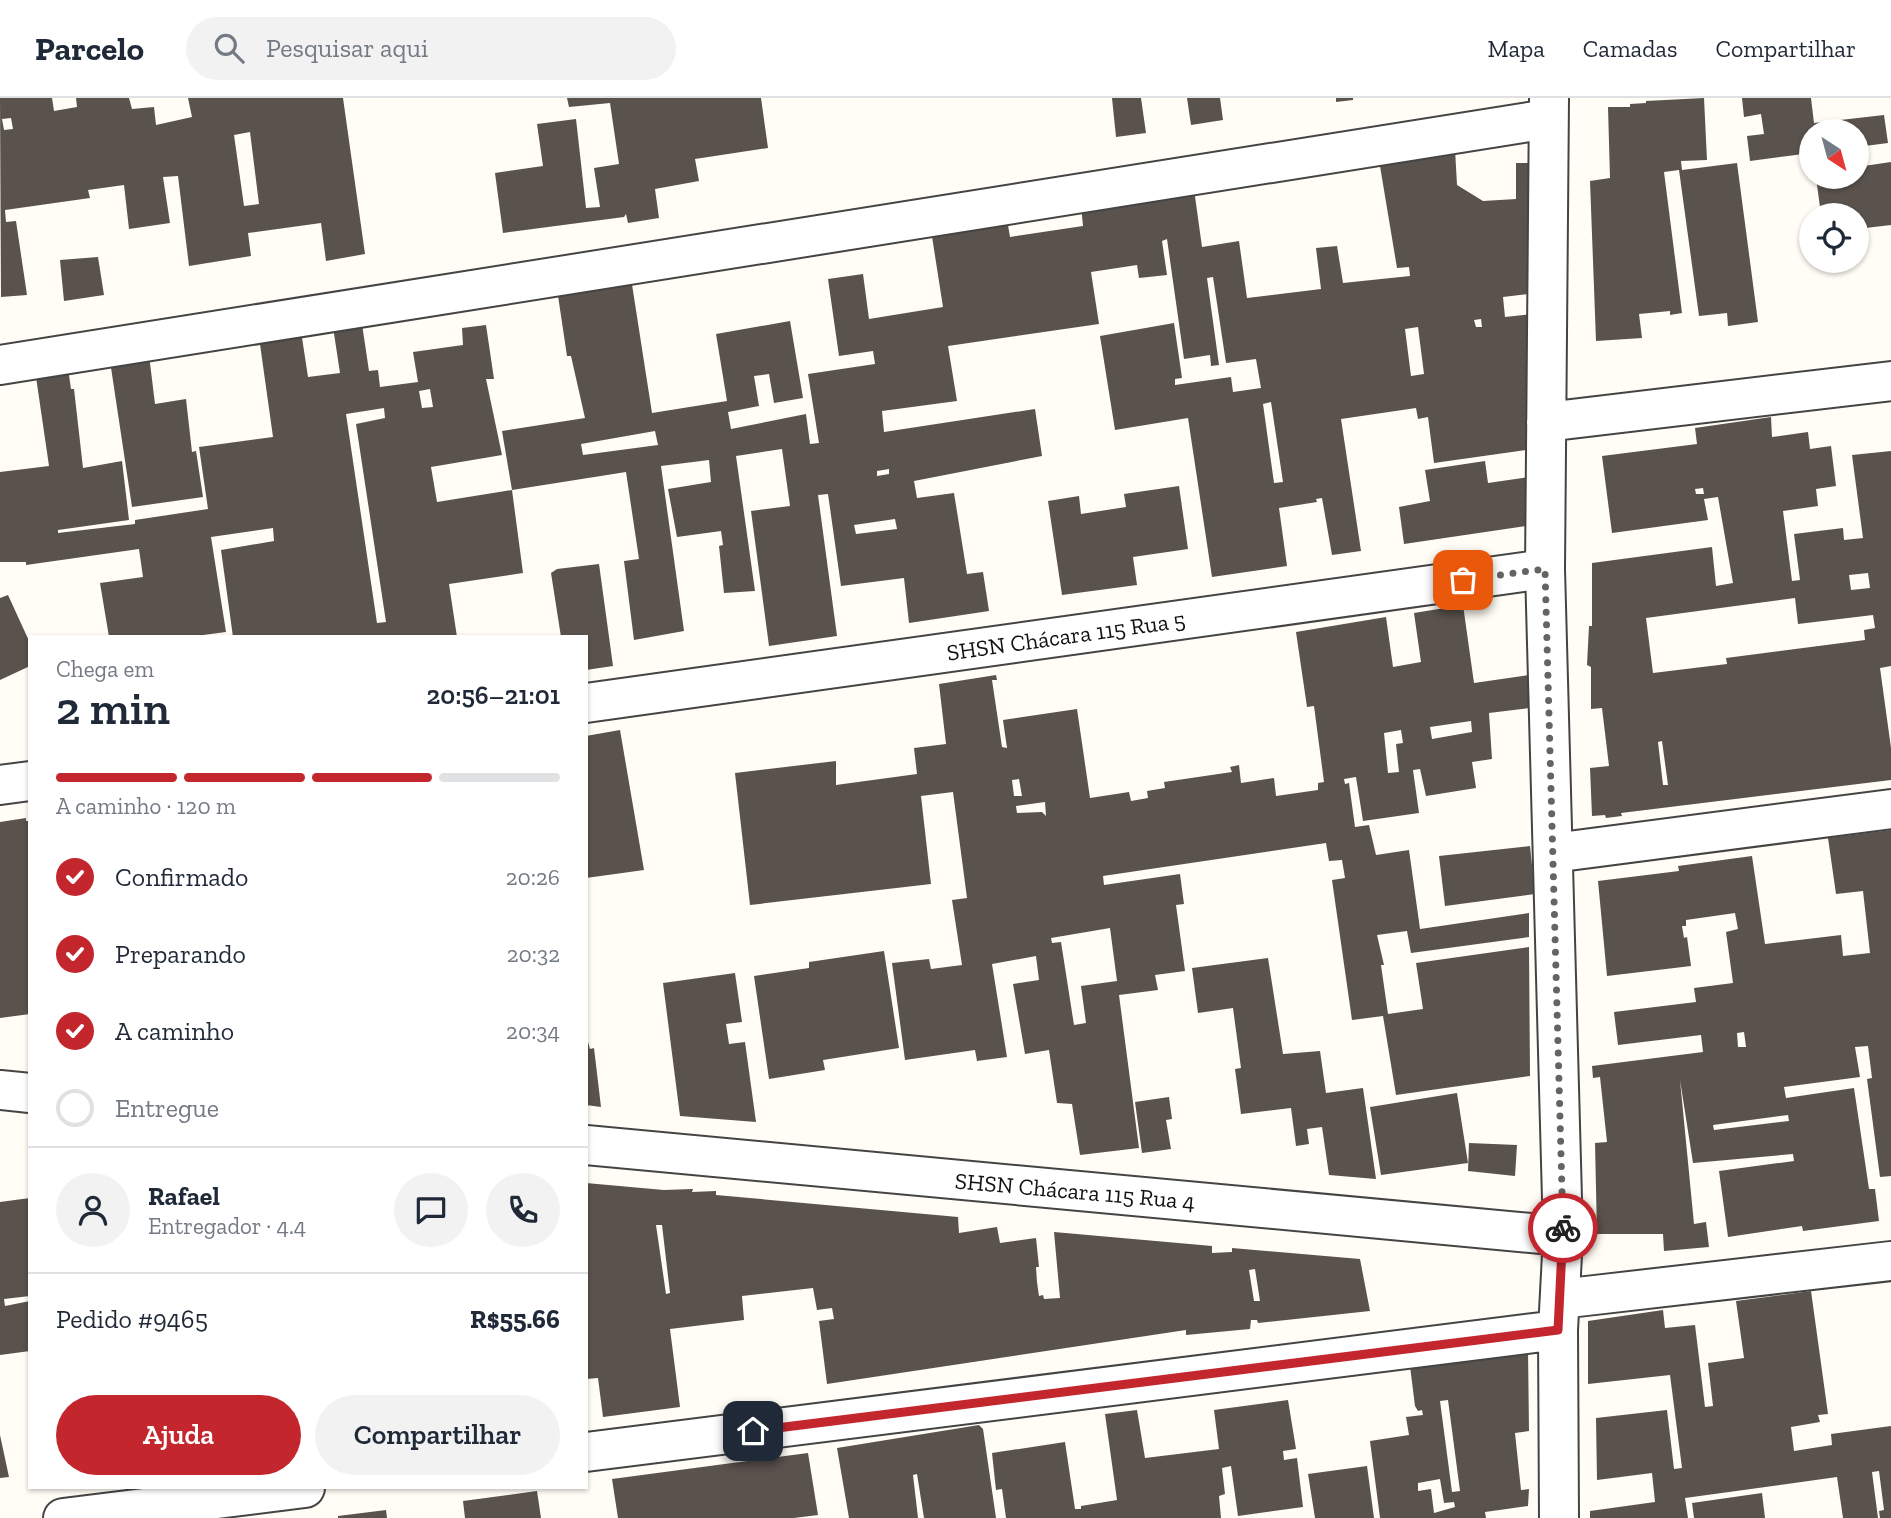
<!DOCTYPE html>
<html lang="pt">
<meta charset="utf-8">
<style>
body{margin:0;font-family:"Zilla Slab",serif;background:#f2f2f3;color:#1f2937;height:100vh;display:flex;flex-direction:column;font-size:26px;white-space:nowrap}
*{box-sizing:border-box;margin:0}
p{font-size:23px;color:#747a83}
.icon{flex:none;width:38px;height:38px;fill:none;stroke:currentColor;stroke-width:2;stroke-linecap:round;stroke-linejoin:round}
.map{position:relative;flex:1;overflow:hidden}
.panel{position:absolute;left:28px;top:537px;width:560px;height:854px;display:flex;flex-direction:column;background:#fff;border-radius:0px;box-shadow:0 2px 5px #0004}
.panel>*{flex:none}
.needle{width:46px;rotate:144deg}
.fabs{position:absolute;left:1799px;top:21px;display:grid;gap:14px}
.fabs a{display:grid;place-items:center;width:70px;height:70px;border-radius:50%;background:#fff;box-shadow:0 2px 5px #0004;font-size:35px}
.pin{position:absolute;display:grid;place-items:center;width:60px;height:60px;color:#fff;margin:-30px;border-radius:14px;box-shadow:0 4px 10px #0006}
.courier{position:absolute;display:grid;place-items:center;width:70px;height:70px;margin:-35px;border:5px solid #c4262e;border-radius:50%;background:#fff;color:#222;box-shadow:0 2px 9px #0007}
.headline em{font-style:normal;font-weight:600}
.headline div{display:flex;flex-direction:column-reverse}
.headline{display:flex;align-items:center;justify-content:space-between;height:119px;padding:0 28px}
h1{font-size:46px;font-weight:600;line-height:52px}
.bar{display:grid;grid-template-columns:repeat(4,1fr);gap:10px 7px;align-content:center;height:84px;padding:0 28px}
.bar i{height:9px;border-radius:5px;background:#e0e1e3}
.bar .selected{background:#c4262e}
.bar p{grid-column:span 4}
.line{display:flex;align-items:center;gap:18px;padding:0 28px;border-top:2px solid #e0e1e3}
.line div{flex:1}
.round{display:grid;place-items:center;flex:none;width:74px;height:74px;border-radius:37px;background:#f2f2f3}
ol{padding:0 28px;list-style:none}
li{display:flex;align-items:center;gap:21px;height:77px}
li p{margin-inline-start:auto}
li .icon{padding:7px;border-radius:50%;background:#c4262e;color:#fff;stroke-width:4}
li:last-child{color:#747a83}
li i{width:38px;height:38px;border:4px solid #e0e1e3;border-radius:50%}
.cta{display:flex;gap:14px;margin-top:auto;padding:14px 28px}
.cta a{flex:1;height:80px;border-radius:42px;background:#c4262e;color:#fff;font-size:28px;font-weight:600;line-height:80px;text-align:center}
.cta a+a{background:#f2f2f3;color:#1f2937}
header{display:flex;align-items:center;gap:42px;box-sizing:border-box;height:98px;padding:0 35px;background:#fff;border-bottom:2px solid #e0e1e3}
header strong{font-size:33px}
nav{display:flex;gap:38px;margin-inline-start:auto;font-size:24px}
.search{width:490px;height:63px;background:#f2f2f3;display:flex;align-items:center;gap:18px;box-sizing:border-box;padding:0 24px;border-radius:38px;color:#747a83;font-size:26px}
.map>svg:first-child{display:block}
</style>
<header>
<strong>Parcelo</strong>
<div class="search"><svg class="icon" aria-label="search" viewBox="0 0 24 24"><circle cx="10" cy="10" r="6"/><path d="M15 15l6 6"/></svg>Pesquisar aqui</div>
<nav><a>Mapa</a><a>Camadas</a><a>Compartilhar</a></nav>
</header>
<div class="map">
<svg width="1891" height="1420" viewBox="0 0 1891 1420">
<rect width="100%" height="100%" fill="#fffdf5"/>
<path fill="#5a524d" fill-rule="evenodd" d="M 0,0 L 52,0 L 54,13 L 77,9 L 76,0 L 129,0 L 132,11 L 154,9 L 156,27 L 192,19 L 188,0 L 343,0 L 365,156 L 326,163 L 321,125 L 248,135 L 251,158 L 189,168 L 178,78 L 163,79 L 170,125 L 129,131 L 124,87 L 88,92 L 90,100 L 5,112 L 6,124 L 16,123 L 27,197 L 1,199 ZM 11,20 L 13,31 L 4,32 L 2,21 ZM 250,34 L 259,106 L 244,108 L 234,37 Z
M 567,0 L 761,0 L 768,50 L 695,61 L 699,83 L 655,91 L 659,120 L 628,125 L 626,116 L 624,119 L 503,135 L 495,75 L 543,68 L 537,26 L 576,21 L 586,110 L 600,109 L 594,70 L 619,66 L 610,5 L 569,9 Z
M 1112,0 L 1141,0 L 1146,35 L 1116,39 Z
M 1187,0 L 1220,0 L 1223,22 L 1191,27 Z
M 1336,0 L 1353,0 L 1353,2 L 1336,4 Z
M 1704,0 L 1707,62 L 1681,63 L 1682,72 L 1737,65 L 1758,224 L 1728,228 L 1727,215 L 1699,218 L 1679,72 L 1664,74 L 1682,215 L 1670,217 L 1670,213 L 1639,216 L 1642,240 L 1596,243 L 1590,83 L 1610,80 L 1608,9 L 1630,9 L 1630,6 L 1646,5 L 1646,3 Z
M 1742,0 L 1811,0 L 1814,25 L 1884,17 L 1888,45 L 1857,49 L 1857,33 L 1811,33 L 1811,55 L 1750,63 L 1747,38 L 1764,36 L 1761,16 L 1744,19 Z
M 1455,51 L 1457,87 L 1483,103 L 1516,101 L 1516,65 L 1529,65 L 1529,196 L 1503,199 L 1505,219 L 1532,216 L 1534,351 L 1434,365 L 1428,319 L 1418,321 L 1416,310 L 1341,321 L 1361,453 L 1332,457 L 1322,400 L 1316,401 L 1317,404 L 1279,410 L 1287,468 L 1212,479 L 1188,320 L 1115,332 L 1100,238 L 1174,225 L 1182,280 L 1175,281 L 1175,287 L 1231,279 L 1233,294 L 1261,290 L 1256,261 L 1226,265 L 1213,179 L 1207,180 L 1219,267 L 1211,268 L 1210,257 L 1184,261 L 1167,141 L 1162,143 L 1167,177 L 1139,180 L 1137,167 L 1091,174 L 1099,226 L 948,248 L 957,303 L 882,313 L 884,334 L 1035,311 L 1042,358 L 914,383 L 917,400 L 954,395 L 967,476 L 983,474 L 989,513 L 909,525 L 904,480 L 841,488 L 828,396 L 818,397 L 837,538 L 769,548 L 751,413 L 790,408 L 782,351 L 736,358 L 755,493 L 724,495 L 719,448 L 723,447 L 721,433 L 677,439 L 668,391 L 711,384 L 709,362 L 661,368 L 684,533 L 634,542 L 624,463 L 639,461 L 626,374 L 512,392 L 523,475 L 449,486 L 457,539 L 233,539 L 221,452 L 274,443 L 273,430 L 211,439 L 226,534 L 188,539 L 109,539 L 100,485 L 143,479 L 139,451 L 26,467 L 26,464 L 0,464 L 0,374 L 49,368 L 35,272 L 68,270 L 71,291 L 74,291 L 83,370 L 122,363 L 129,422 L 58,432 L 58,435 L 135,426 L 135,422 L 208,411 L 199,349 L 273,339 L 259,239 L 301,233 L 308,279 L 340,275 L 333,229 L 362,226 L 369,273 L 378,272 L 380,289 L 418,284 L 413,254 L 463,247 L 462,230 L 486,227 L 494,281 L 486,281 L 502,357 L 431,369 L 437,404 L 512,392 L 502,333 L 585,320 L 571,258 L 567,258 L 557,191 L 631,180 L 652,315 L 727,303 L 716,236 L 790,223 L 803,300 L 774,305 L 769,276 L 754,278 L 759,308 L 728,314 L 731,331 L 806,316 L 810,346 L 819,345 L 808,276 L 875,266 L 873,253 L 839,258 L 828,181 L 863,176 L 869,221 L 943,209 L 931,132 L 1007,121 L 1010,139 L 1083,128 L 1081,108 L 1194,91 L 1202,149 L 1239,143 L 1247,200 L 1321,191 L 1316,150 L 1337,148 L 1343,185 L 1410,178 L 1409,169 L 1397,170 L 1379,62 ZM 1481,221 L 1482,229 L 1476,229 L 1474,222 ZM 1418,229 L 1424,276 L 1411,278 L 1405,231 ZM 430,291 L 433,309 L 422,310 L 419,293 ZM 1271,304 L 1283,384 L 1274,385 L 1263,306 ZM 384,310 L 385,320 L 356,326 L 386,524 L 377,525 L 346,316 ZM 655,333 L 658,347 L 583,357 L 581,346 ZM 889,371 L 889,376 L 877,378 L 877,373 ZM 895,421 L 897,431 L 856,436 L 854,427 Z
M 1891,64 L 1891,127 L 1857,131 L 1857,117 L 1821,117 L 1816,79 L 1857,79 L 1857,69 Z
M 98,159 L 104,197 L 64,203 L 60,162 Z
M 1826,163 L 1852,163 L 1852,164 L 1827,169 Z
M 149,257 L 155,306 L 186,301 L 192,354 L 196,353 L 203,399 L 132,409 L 110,263 Z
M 1771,319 L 1772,339 L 1808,334 L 1810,351 L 1831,348 L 1836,388 L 1816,391 L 1818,408 L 1783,413 L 1792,483 L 1800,482 L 1794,436 L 1843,430 L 1844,442 L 1863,440 L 1852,357 L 1891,353 L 1891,568 L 1880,570 L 1891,650 L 1891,682 L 1621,715 L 1622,718 L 1606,720 L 1605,717 L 1592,718 L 1590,670 L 1609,668 L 1602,610 L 1591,611 L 1591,569 L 1587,567 L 1589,528 L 1592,528 L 1592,465 L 1712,449 L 1716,488 L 1733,485 L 1718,399 L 1704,401 L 1708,422 L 1612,435 L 1602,358 L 1697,346 L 1695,330 ZM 1703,390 L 1704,396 L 1696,396 L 1695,391 ZM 1868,475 L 1870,490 L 1851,492 L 1849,477 ZM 1795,500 L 1798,526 L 1873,517 L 1875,530 L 1864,532 L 1865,542 L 1726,560 L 1727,566 L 1653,575 L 1646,520 ZM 1662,643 L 1668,687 L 1663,687 L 1658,644 Z
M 1485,363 L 1488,385 L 1530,379 L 1532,424 L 1526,428 L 1404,446 L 1399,409 L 1430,403 L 1425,372 Z
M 1179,388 L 1188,451 L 1133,459 L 1137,487 L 1062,497 L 1048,403 L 1079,398 L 1081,416 L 1126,409 L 1124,396 Z
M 599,466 L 613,568 L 586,572 L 586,539 L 561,539 L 551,475 L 557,471 Z
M 8,497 L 30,545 L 30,568 L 0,582 L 0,500 Z
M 1463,507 L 1474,585 L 1529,577 L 1529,610 L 1489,615 L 1492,661 L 1472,664 L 1476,690 L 1426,698 L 1420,671 L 1413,672 L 1419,715 L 1363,723 L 1356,679 L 1344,681 L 1345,686 L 1349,685 L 1355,729 L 1369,727 L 1376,757 L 1409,752 L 1420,831 L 1529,815 L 1529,839 L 1411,855 L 1407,833 L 1377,837 L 1384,867 L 1381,867 L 1388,916 L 1423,911 L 1416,865 L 1529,849 L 1530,978 L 1396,997 L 1383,918 L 1352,922 L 1332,782 L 1345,780 L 1342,762 L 1329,763 L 1326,745 L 1103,778 L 1104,787 L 1180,776 L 1184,806 L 1176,807 L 1185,873 L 1155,877 L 1158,892 L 1119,897 L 1139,1050 L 1080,1057 L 1072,1006 L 1057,1005 L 1049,952 L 1025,956 L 1013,886 L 1039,882 L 1036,858 L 992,866 L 1007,959 L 977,963 L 975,952 L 905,962 L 892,865 L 929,861 L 931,871 L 962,867 L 952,802 L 967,800 L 953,694 L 921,698 L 931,786 L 750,807 L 735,675 L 836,663 L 836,687 L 917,676 L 914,650 L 946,646 L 939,586 L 996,577 L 997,582 L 992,582 L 1002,649 L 1007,650 L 1003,622 L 1077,611 L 1090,700 L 1129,694 L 1131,703 L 1148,700 L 1147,693 L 1165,690 L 1164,684 L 1232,674 L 1230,669 L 1239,667 L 1241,685 L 1274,680 L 1276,698 L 1318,692 L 1318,685 L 1324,684 L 1314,608 L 1307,609 L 1296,534 L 1386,519 L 1393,569 L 1421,564 L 1414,515 ZM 1471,623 L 1472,634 L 1432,641 L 1430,629 ZM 1401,632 L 1403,645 L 1396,646 L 1399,674 L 1388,675 L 1384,635 ZM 1019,681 L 1022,698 L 1014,698 L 1012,682 ZM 1045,704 L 1046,718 L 1042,714 L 1017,715 L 1016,708 ZM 1110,830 L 1117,883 L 1081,888 L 1086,925 L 1074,927 L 1061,844 L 1052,845 L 1051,840 Z
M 620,632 L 644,772 L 586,780 L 586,638 Z
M 26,720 L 26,723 L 30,723 L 30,916 L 0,920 L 0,724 Z
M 1891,732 L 1891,1078 L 1880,1079 L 1867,981 L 1872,980 L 1868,948 L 1855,949 L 1860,979 L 1784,989 L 1786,1000 L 1854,990 L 1869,1091 L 1875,1091 L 1879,1123 L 1803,1133 L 1802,1128 L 1728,1139 L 1719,1073 L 1794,1063 L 1793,1056 L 1693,1065 L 1680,982 L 1694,1126 L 1706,1124 L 1709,1149 L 1664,1153 L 1663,1136 L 1597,1136 L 1595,1045 L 1607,1044 L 1600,979 L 1593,980 L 1592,968 L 1703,954 L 1701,937 L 1618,947 L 1614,914 L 1696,904 L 1694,890 L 1733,885 L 1726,834 L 1738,831 L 1735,815 L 1686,822 L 1686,828 L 1682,828 L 1684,840 L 1687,839 L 1691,868 L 1607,878 L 1598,783 L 1679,773 L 1678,768 L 1752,758 L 1765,846 L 1841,837 L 1843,858 L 1870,855 L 1863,793 L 1836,796 L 1828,740 ZM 1744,934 L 1746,949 L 1738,949 L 1737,935 ZM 1788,1017 L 1789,1023 L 1714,1032 L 1713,1027 Z
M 1530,748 L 1535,796 L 1445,808 L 1439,758 Z
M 884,853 L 899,950 L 823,962 L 825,972 L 769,981 L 754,878 L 809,870 L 809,864 Z
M 1268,860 L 1283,956 L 1320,953 L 1326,995 L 1363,990 L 1376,1081 L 1329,1077 L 1322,1029 L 1307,1031 L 1309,1046 L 1296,1048 L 1291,1010 L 1241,1016 L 1235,971 L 1241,970 L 1233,910 L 1198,915 L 1192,870 Z
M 735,875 L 742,924 L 726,926 L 729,946 L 745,944 L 756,1024 L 680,1018 L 663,885 Z
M 586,937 L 590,951 L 594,950 L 601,1009 L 586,1007 Z
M 1457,995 L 1468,1065 L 1381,1077 L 1370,1009 Z
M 1169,999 L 1172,1021 L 1166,1022 L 1171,1051 L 1142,1055 L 1135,1004 Z
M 1469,1045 L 1517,1047 L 1515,1078 L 1468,1073 Z
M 586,1085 L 664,1092 L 693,1091 L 692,1094 L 716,1093 L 716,1097 L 958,1119 L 959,1135 L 997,1129 L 1000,1145 L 1036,1140 L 1039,1169 L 1036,1169 L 1037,1184 L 1039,1198 L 1043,1197 L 1044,1201 L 1060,1200 L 1054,1134 L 1212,1148 L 1212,1155 L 1232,1154 L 1232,1150 L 1360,1161 L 1370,1213 L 1258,1225 L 1257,1222 L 1251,1222 L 1250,1231 L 1186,1237 L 1186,1232 L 827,1286 L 819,1223 L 834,1221 L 832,1210 L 817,1212 L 813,1190 L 742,1198 L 744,1222 L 670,1231 L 680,1309 L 603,1319 L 598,1280 L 586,1281 ZM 656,1127 L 662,1127 L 670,1195 L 666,1196 ZM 1255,1171 L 1260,1203 L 1254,1203 L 1249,1172 Z
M 30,1100 L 30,1198 L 4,1201 L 5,1208 L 30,1203 L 30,1253 L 0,1257 L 0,1104 Z
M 1811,1193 L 1828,1316 L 1818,1317 L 1820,1324 L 1791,1329 L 1794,1353 L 1832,1347 L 1831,1336 L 1891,1328 L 1891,1420 L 1880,1420 L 1879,1413 L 1884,1412 L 1879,1373 L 1872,1374 L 1878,1420 L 1843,1420 L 1837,1379 L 1685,1400 L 1688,1420 L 1590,1420 L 1590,1413 L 1655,1404 L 1652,1375 L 1597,1382 L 1596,1320 L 1667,1312 L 1674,1371 L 1682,1370 L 1670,1277 L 1588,1286 L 1588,1223 L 1663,1212 L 1665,1230 L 1695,1227 L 1705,1309 L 1713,1308 L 1708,1265 L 1744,1260 L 1736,1203 Z
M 1528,1251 L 1529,1333 L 1515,1335 L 1521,1392 L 1529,1391 L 1528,1408 L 1485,1414 L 1486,1420 L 1380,1420 L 1370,1343 L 1409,1337 L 1406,1319 L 1423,1317 L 1422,1312 L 1418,1313 L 1415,1308 L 1410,1268 ZM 1448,1302 L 1460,1393 L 1452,1394 L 1440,1303 ZM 1440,1381 L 1444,1405 L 1454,1404 L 1455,1409 L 1434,1415 L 1431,1391 L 1418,1393 L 1418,1385 Z
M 1288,1302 L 1296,1351 L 1283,1353 L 1284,1362 L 1297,1360 L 1303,1409 L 1238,1418 L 1231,1368 L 1222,1370 L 1225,1396 L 1219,1398 L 1221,1420 L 1006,1420 L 1002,1391 L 996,1392 L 992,1355 L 1065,1344 L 1075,1411 L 1081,1411 L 1081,1408 L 1117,1402 L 1105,1316 L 1137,1312 L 1145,1360 L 1219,1351 L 1214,1312 Z
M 979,1327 L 983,1331 L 996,1420 L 924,1420 L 917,1376 L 913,1377 L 918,1420 L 849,1420 L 837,1350 Z
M 0,1337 L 9,1379 L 0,1380 Z
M 808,1355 L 818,1417 L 794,1420 L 618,1420 L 612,1381 Z
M 1367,1368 L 1374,1420 L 1315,1420 L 1308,1376 Z
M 537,1393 L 541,1420 L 465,1420 L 463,1403 Z
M 1762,1395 L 1765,1420 L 1694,1420 L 1692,1405 Z
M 386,1412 L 387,1420 L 338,1420 L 338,1418 Z"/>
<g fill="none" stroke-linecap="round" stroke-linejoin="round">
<g stroke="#444" stroke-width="42">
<path id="minor" d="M 1549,0 L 1545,471 L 1563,1138 L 1558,1232 L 1559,1420
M 0,267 L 1548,21
M 1546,324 L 1891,283
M 586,605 L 1545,471
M 0,687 L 30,683
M 1553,755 L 1891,711
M 0,992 L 30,995
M 586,1047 L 1563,1138
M 1560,1201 L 1891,1163
M 586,1354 L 1558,1232
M 63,1420 L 305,1390"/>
</g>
<use href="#minor" stroke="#fff" stroke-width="38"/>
</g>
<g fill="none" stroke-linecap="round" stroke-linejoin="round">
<path stroke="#646461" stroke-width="7" stroke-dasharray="0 12.6" d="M 1463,482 L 1545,471 L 1563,1130"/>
<path stroke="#c4262e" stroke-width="9" d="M 753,1333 L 1558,1232 L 1563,1130"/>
</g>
<g text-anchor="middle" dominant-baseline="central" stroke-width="7" stroke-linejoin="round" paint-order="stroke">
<g font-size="23" fill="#111" stroke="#fff">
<text transform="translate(1066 538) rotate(-8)">SHSN Chácara 115 Rua 5</text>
<text transform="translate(1075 1093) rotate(5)">SHSN Chácara 115 Rua 4</text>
</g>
</g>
</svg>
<div class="fabs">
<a><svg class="needle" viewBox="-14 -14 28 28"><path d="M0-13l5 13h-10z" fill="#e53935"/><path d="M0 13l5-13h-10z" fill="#747a83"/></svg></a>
<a><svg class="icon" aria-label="locate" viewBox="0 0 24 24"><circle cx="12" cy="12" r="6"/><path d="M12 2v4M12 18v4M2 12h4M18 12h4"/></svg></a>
</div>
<div class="pin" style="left:1463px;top:482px;background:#ea580c"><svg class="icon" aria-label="bag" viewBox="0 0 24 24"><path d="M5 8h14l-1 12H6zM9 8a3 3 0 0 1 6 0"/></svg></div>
<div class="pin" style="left:753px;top:1333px;background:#1f2937"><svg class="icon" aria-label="home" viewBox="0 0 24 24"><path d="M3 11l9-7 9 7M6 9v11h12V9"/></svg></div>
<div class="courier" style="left:1563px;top:1130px"><svg class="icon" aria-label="bike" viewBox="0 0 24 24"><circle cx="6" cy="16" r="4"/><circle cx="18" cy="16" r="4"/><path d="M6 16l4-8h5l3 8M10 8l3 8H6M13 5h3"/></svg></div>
<section class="panel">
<div class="headline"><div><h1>2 min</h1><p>Chega em</p></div><em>20:56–21:01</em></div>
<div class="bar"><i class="selected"></i><i class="selected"></i><i class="selected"></i><i></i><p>A caminho · 120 m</p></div>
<ol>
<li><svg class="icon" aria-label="check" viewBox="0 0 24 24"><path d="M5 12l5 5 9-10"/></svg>Confirmado<p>20:26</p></li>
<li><svg class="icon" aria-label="check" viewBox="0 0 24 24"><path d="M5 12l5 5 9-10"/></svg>Preparando<p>20:32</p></li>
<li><svg class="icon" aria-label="check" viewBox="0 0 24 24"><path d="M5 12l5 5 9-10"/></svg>A caminho<p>20:34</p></li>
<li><i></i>Entregue</li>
</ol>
<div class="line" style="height:126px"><a class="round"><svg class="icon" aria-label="person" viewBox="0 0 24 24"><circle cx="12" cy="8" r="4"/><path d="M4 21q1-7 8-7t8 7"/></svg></a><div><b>Rafael</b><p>Entregador · 4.4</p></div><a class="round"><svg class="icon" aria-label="chat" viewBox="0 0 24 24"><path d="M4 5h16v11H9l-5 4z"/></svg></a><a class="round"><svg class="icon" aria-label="phone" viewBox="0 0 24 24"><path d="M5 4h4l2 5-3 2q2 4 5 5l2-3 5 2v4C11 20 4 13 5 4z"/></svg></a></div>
<div class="line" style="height:91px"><div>Pedido #9465</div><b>R$55.66</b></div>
<div class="cta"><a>Ajuda</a><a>Compartilhar</a></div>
</section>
</div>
